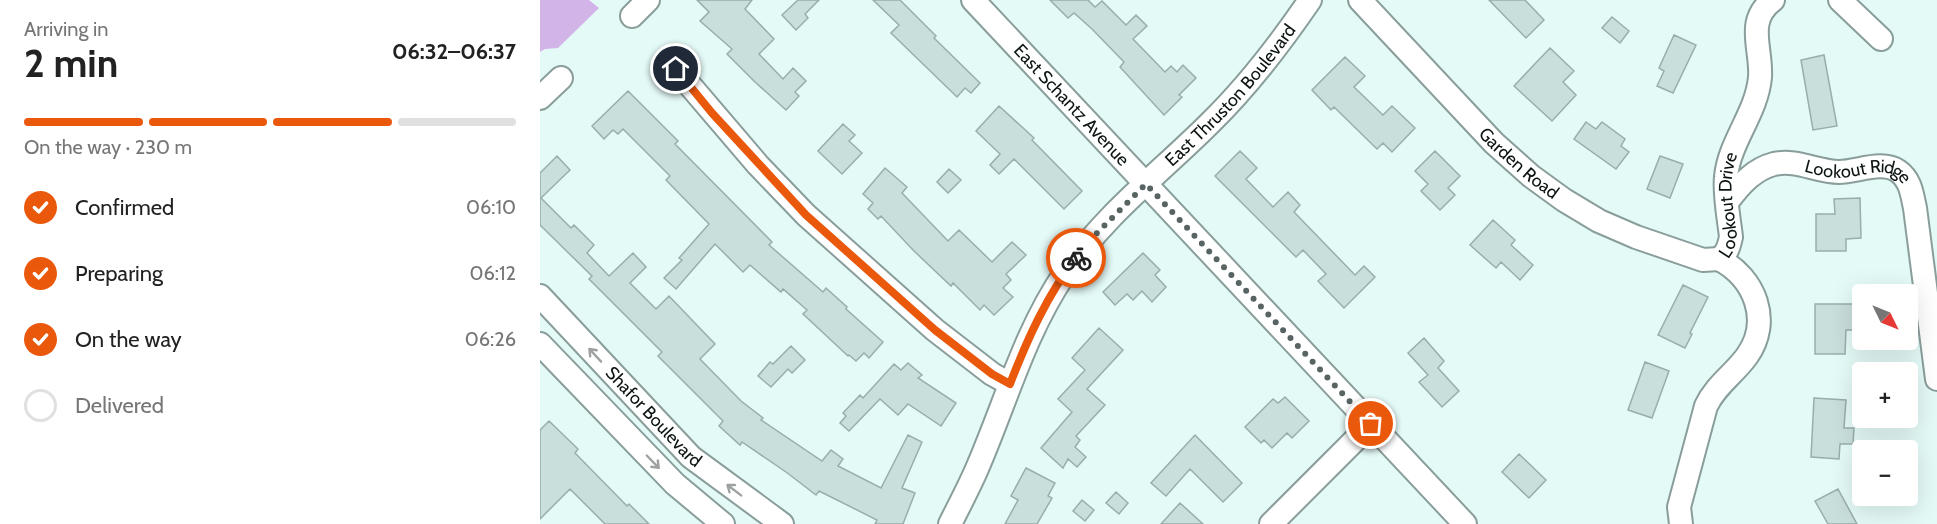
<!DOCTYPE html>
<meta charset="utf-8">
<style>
body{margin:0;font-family:Cabin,sans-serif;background:#f6f6f6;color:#222;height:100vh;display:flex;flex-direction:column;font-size:22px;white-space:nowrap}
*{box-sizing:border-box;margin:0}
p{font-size:20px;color:#767676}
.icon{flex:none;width:33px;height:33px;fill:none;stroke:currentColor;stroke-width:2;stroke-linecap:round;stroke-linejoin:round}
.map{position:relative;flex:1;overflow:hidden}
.drawer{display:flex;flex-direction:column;background:#fff;width:540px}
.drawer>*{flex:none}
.needle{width:39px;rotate:133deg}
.buttons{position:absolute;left:1312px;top:284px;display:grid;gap:12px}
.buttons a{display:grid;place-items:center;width:66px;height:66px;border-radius:6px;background:#fff;box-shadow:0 6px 24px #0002;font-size:30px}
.pin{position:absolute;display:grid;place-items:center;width:51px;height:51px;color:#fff;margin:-26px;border:3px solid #fff;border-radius:50%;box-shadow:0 2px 6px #0007}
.courier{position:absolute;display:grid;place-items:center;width:60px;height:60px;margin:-30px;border:4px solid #ea580c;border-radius:50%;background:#fff;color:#222;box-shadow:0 2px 8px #0007}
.summary em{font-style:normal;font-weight:700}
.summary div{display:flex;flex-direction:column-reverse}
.summary{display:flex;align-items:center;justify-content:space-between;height:102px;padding:0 24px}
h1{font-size:39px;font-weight:700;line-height:45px}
.bar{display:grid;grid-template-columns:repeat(4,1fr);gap:9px 6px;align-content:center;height:72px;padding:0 24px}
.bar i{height:8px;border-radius:4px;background:#e0e0e0}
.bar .current{background:#ea580c}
.bar p{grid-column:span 4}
ol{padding:0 24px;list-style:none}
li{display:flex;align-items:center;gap:18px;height:66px}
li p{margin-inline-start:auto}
li .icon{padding:6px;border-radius:50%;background:#ea580c;color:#fff;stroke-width:4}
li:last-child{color:#767676}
li i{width:33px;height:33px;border:3px solid #e0e0e0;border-radius:50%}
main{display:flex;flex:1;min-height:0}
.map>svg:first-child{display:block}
</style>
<main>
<section class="drawer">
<div class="summary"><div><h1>2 min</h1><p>Arriving in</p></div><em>06:32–06:37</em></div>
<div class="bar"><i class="current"></i><i class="current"></i><i class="current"></i><i></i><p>On the way · 230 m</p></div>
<ol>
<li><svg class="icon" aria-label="check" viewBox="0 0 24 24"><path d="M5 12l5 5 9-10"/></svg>Confirmed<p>06:10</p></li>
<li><svg class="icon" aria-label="check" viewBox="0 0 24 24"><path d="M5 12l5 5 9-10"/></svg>Preparing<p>06:12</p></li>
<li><svg class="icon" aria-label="check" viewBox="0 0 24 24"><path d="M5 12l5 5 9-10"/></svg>On the way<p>06:26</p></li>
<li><i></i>Delivered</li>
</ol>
</section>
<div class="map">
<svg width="1397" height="524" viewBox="0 0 1397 524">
<rect width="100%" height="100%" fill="#e4faf7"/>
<path fill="#d3b4e9" d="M 0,0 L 49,0 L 59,8 L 18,48 L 5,49 L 0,52 Z"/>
<path fill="#c9dfdc" stroke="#98aeab" stroke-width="1.5" d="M 157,0 L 212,0 L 205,9 L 234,39 L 219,54 L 243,79 L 253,68 L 266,81 L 255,92 L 259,96 L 246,110 L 215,82 L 187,54 L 192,49 L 160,21 L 169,12 Z
M 258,0 L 279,0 L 265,14 L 268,18 L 256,30 L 242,15 Z
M 333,0 L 360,0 L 396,36 L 394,38 L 440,83 L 431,93 L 425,88 L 417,97 L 351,33 L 359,25 Z
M 510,0 L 548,0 L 555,7 L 562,1 L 586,25 L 596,15 L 607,26 L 593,39 L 625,72 L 631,66 L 637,72 L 643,65 L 656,78 L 639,95 L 642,97 L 624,115 L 580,67 L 584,62 L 552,29 L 534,13 L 528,18 Z
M 949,0 L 985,0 L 1004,20 L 986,38 Z
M 1072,17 L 1089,31 L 1080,43 L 1062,28 Z
M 1134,35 L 1156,45 L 1133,93 L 1117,86 L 1124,71 L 1119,68 Z
M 1010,48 L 1034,71 L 1023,82 L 1036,95 L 1012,121 L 974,86 Z
M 1284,55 L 1297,126 L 1273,130 L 1261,60 Z
M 805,57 L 825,76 L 814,87 L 843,115 L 852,106 L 875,128 L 852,152 L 843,143 L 837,149 L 794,107 L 791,110 L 772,90 Z
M 88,91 L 138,141 L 135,144 L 232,242 L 229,245 L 283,292 L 286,288 L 307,307 L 306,309 L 343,342 L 329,358 L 324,353 L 316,361 L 309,355 L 308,356 L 263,314 L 267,310 L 243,289 L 241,292 L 210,265 L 203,272 L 175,244 L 136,289 L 124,278 L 142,260 L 139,258 L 169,224 L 126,180 L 130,176 L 83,129 L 78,134 L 73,130 L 64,139 L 52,126 Z
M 459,106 L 494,138 L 492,140 L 542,191 L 524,209 L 474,159 L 459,174 L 450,165 L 460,154 L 436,131 Z
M 1046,122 L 1056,129 L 1062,122 L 1085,139 L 1081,146 L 1089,152 L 1076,169 L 1034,139 Z
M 303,124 L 315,135 L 309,141 L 322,153 L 302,174 L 278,151 Z
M 700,151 L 717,168 L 706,179 L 733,207 L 748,192 L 760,205 L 754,212 L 815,275 L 824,266 L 835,277 L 804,308 L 778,281 L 786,274 L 763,250 L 756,257 L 675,176 Z
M 895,151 L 920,176 L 908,188 L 915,195 L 900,210 L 881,191 L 888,184 L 875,171 Z
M 17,156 L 30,170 L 1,198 L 31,228 L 34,225 L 54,245 L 47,253 L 69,276 L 93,253 L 106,267 L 90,283 L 116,309 L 129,296 L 175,344 L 160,359 L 201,401 L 223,418 L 221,420 L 282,461 L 291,450 L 303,459 L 298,466 L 341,488 L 368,435 L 382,442 L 362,488 L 375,493 L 363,524 L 335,524 L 337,520 L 279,491 L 276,495 L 246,472 L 202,442 L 200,445 L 179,426 L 183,421 L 118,356 L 122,352 L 49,279 L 52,276 L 0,225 L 0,173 Z
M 1120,156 L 1143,164 L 1130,198 L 1107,189 Z
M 345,168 L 367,187 L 362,193 L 408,241 L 419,230 L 452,262 L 472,242 L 486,255 L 466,274 L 471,280 L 463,288 L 473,297 L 454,315 L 444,305 L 440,310 L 413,283 L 411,286 L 374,251 L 341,216 L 338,219 L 328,209 L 333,203 L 323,194 Z
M 409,169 L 421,180 L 408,193 L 397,182 Z
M 1320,198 L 1321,238 L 1306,239 L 1306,251 L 1276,251 L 1276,214 L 1295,214 L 1294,199 Z
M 953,220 L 975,240 L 971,245 L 993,265 L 980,280 L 961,262 L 956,268 L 930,245 Z
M 603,253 L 620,270 L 615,275 L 626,287 L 612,302 L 602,291 L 593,300 L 587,294 L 575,305 L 563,292 Z
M 1143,285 L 1168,297 L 1150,333 L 1152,334 L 1145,348 L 1118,335 Z
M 1275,304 L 1314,304 L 1314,330 L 1306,330 L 1305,354 L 1275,354 Z
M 559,328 L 583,350 L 547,389 L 565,405 L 536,436 L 540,440 L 535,447 L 546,457 L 537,467 L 528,459 L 523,468 L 501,448 L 532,412 L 518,399 L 545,370 L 532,358 Z
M 884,338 L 904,361 L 898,368 L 919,391 L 902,407 L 879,382 L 888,375 L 868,353 Z
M 251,346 L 265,360 L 252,373 L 248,369 L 231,387 L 218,376 L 230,362 L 233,364 Z
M 1105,362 L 1129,371 L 1112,418 L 1088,410 Z
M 368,363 L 382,375 L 378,378 L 416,403 L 401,426 L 368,404 L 358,415 L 340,399 L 309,431 L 300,423 L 306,416 L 303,413 L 320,395 L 323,398 L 354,364 L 361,370 Z
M 745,397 L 769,421 L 752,438 L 747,433 L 732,448 L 724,440 L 721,443 L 705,427 L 733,399 L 738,403 Z
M 1274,398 L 1306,400 L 1304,428 L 1314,428 L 1313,444 L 1300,444 L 1299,459 L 1271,457 Z
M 9,421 L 38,449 L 35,453 L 87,506 L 89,504 L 109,524 L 65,524 L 30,489 L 0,519 L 0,430 Z
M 655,435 L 702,483 L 683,502 L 650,469 L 626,496 L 611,483 Z
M 979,454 L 1006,480 L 989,498 L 962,472 Z
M 486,468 L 515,483 L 508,496 L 512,498 L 497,524 L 465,524 L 478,500 L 471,496 Z
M 1298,489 L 1317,524 L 1288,524 L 1275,501 Z
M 576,492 L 588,503 L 579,514 L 566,503 Z
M 542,500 L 554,510 L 545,521 L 533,511 Z
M 640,503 L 663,524 L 621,524 Z"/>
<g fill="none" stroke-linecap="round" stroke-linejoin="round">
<g stroke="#899e9b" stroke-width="26">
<g id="minor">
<path id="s1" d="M 433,0 L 925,524"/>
<path id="s2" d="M 820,0 L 954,143 L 991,176 L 1024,200 L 1059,221 L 1096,237 L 1163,260 L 1179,259"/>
<path d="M 1300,0 L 1341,39"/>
<path d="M 92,16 L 108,0"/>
<path d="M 136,69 L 218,165 L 266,215 L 395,330 L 452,374 L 470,384"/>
<path d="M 0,98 L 21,78"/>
<path id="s3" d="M 1188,201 C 1200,185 1214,169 1234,164 C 1257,159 1277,172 1299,172 C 1317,172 1342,160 1358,171 C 1371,180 1372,195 1375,208 L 1397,379"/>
<path id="s4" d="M 1179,259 C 1187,254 1189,246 1191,237 C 1189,219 1184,194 1186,177 C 1189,142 1217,113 1220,77 C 1222,48 1205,21 1233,0"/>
<path id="s5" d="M 0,296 L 151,457 L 242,524"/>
<path d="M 0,344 L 135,484 L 183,524"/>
<path id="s6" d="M 410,524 C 419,506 428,489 436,471 C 465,405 484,333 525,273 C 564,215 621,172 670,123 C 708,86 740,44 770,0"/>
<path d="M 731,524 L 831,424"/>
<path d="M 1141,524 L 1139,507 L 1166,406 C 1176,385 1194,374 1207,356 C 1232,321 1215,278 1179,259"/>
</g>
</g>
<use href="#minor" stroke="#fff" stroke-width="22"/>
</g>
<defs><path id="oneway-shaft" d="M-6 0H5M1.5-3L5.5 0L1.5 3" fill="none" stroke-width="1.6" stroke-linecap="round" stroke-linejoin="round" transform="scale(1.5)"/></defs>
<g stroke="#9ea1a1">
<use href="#oneway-shaft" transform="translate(55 355) rotate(-133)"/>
<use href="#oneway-shaft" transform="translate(113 462) rotate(46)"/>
<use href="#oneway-shaft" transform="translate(194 490) rotate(-143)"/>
</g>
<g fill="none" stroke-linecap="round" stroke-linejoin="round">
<path stroke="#586463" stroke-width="6" stroke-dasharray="0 10.8" d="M 536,258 L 554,236 L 606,184 L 831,424"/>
<path stroke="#ea580c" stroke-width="8" d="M 136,69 L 172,113 L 266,215 L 395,330 L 452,374 L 470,384 C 487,340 507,295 536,258"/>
</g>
<g text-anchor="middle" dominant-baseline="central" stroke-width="4.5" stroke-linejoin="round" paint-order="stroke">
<g font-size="18" fill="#0c1413" stroke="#fff">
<text stroke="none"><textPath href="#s6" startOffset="520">East Thruston Boulevard</textPath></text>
<text stroke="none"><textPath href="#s1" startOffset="144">East Schantz Avenue</textPath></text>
<text stroke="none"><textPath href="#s2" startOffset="228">Garden Road</textPath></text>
<text stroke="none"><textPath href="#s3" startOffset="146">Lookout Ridge</textPath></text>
<text stroke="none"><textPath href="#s4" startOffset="58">Lookout Drive</textPath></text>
<text stroke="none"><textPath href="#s5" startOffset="166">Shafor Boulevard</textPath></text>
</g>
</g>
</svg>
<div class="buttons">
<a><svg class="needle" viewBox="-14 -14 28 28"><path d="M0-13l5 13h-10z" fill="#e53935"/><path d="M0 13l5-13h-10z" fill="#767676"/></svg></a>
<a>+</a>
<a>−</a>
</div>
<div class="pin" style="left:831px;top:424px;background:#ea580c"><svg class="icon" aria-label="bag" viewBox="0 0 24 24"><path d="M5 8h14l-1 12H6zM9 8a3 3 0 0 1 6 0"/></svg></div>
<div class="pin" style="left:136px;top:69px;background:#1f2937"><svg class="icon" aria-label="home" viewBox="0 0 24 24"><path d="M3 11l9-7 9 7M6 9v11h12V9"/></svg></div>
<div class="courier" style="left:536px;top:258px"><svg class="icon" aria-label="bike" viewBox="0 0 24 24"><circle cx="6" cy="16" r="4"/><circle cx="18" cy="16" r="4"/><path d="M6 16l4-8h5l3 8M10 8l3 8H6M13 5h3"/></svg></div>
</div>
</main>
